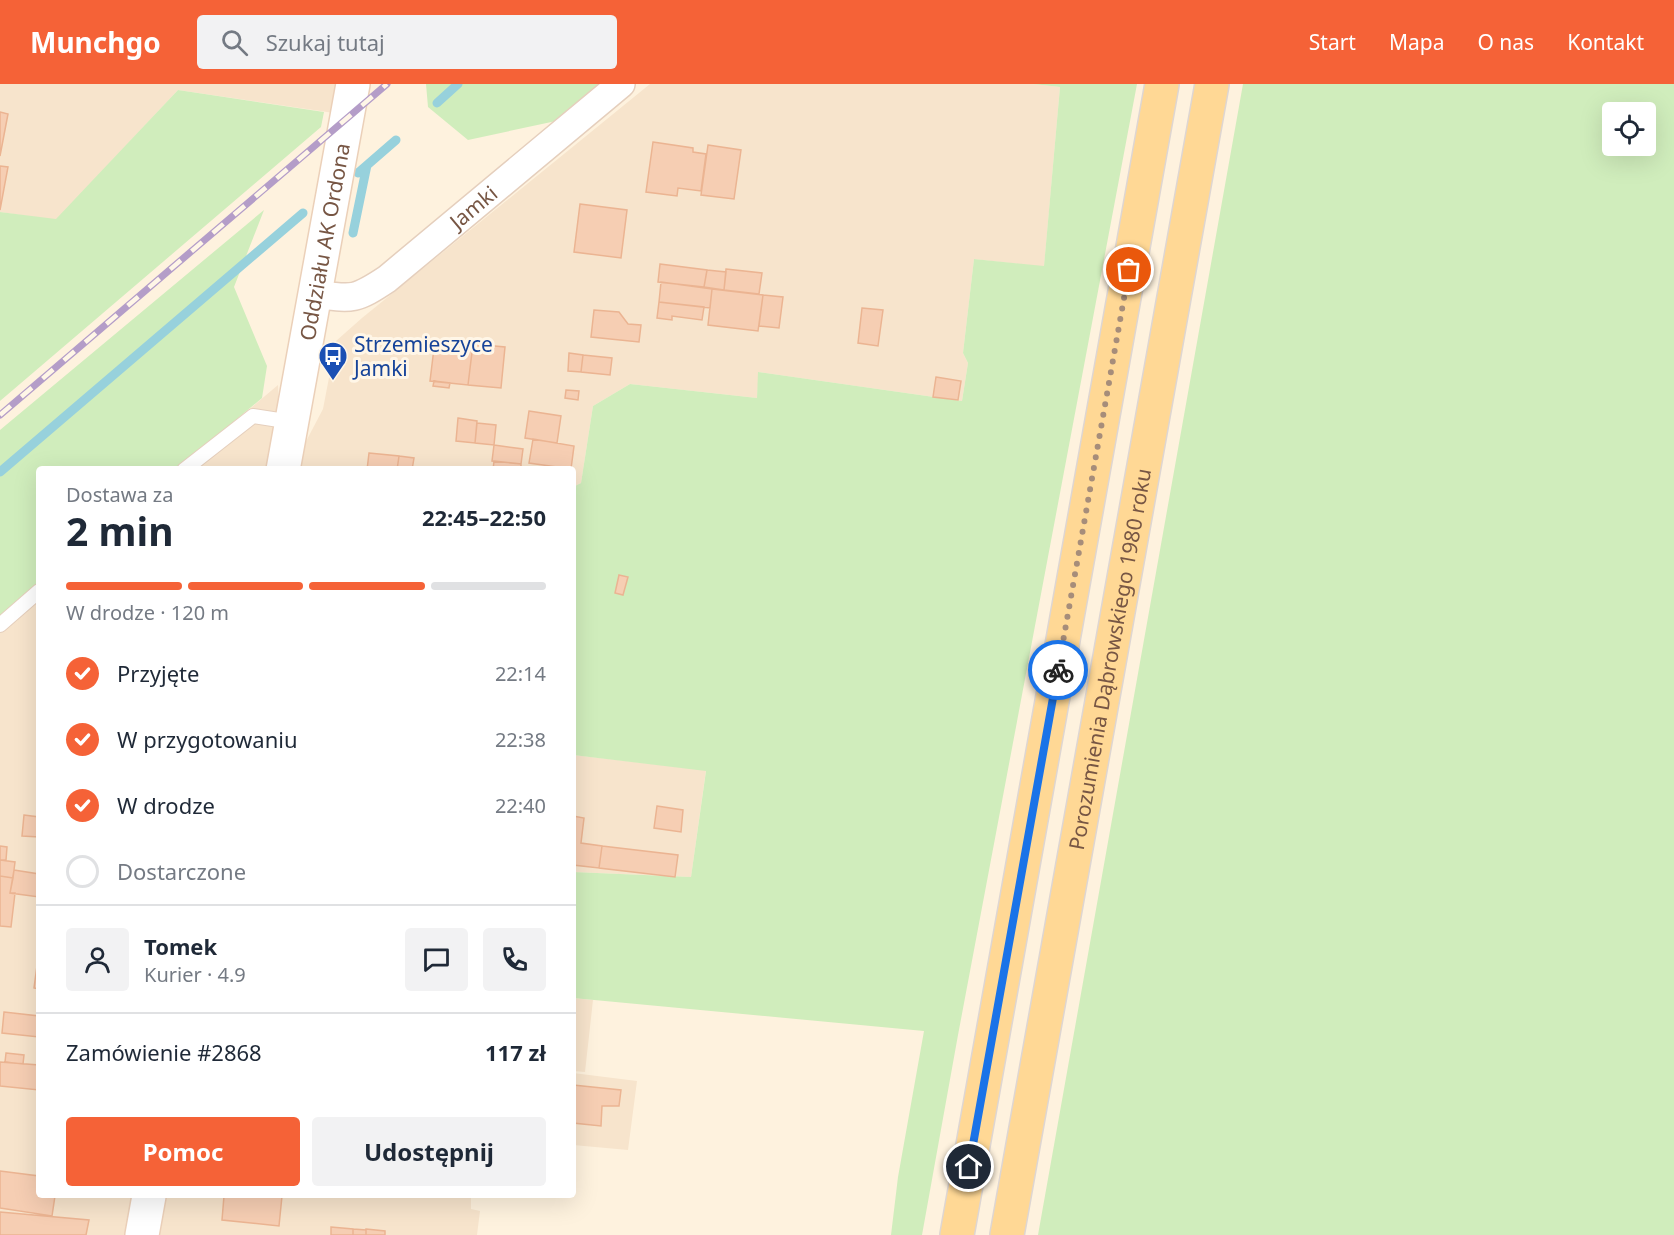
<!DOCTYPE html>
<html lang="pl">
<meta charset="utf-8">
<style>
body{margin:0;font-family:"Noto Sans",sans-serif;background:#f2f2f3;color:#1f2937;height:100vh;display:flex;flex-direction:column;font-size:22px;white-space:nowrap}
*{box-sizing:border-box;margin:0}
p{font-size:20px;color:#747a83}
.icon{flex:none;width:33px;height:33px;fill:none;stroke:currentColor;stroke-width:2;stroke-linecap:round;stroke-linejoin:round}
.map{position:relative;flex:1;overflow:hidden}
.panel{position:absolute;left:36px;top:382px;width:540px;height:732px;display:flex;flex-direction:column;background:#fff;border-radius:6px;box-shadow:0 6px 24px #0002}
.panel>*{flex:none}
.tools{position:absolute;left:1602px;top:18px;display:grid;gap:12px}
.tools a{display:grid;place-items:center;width:54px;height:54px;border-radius:6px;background:#fff;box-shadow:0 6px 24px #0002;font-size:30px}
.pin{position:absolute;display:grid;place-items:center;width:51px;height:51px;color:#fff;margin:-26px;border:3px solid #fff;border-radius:50%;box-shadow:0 2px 6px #0007}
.courier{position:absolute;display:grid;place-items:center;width:60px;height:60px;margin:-30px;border:4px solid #1a73e8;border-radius:50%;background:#fff;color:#222;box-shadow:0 2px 8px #0007}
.summary em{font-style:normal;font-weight:700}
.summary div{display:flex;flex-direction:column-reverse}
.summary{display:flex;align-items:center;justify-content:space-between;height:102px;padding:0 30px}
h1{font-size:39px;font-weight:700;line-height:45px}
.bar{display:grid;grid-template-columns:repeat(4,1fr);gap:9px 6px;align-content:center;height:72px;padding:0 30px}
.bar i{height:8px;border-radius:4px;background:#e0e1e3}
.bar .current{background:#f56237}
.bar p{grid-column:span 4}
.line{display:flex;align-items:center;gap:15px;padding:0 30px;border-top:2px solid #e0e1e3}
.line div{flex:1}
.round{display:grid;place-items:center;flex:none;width:63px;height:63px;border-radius:6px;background:#f2f2f3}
ol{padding:0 30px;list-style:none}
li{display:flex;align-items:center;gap:18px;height:66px}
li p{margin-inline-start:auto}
li .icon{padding:6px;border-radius:50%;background:#f56237;color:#fff;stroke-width:4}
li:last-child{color:#747a83}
li i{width:33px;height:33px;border:3px solid #e0e1e3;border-radius:50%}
.button{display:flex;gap:12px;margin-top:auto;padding:12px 30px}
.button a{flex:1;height:69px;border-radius:6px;background:#f56237;color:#fff;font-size:24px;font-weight:700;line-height:69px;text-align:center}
.button a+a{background:#f2f2f3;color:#1f2937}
header{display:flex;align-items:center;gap:36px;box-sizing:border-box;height:84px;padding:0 30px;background:#f56237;color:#fff}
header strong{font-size:28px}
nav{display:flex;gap:33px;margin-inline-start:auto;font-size:21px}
.search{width:420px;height:54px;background:#f2f2f3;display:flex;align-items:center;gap:15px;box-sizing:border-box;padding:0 21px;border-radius:6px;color:#747a83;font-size:22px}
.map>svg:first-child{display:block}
</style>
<header>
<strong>Munchgo</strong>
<div class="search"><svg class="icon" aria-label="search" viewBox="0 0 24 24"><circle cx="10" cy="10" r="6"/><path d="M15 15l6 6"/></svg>Szukaj tutaj</div>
<nav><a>Start</a><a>Mapa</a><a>O nas</a><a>Kontakt</a></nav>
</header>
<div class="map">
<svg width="1674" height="1151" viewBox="0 0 1674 1151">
<rect width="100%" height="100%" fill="#fef2de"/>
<path fill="#f7e4cc" d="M 0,0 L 339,0 L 334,29 L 178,6 L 56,136 L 0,128 Z
M 650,0 L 1033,0 L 1060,3 L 1044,183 L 974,175 L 963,269 L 968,279 L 962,317 L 759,288 L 757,314 L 630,300 L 593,322 L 581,399 L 573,403 L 573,386 L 298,386 L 302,365 L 323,325 L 336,257 L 362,234 Z
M 278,301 L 279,326 L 269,385 L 177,386 Z
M 39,501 L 39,1112 L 135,1112 L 128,1151 L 0,1151 L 0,534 Z
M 573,671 L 706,686 L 691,793 L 573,788 Z
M 573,914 L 593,916 L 585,988 L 573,987 Z
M 573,989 L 637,997 L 628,1066 L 573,1061 Z
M 164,1112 L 471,1112 L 471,1125 L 480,1127 L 477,1151 L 157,1151 Z"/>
<path fill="#d0edbc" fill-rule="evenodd" d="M 426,0 L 600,0 L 556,37 L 468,56 L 428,23 Z
M 1033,0 L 1137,0 L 958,951 L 922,1151 L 891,1151 L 898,1093 L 924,947 L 573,914 L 573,788 L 691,793 L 706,687 L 573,671 L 573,403 L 581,399 L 593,322 L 630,300 L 757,314 L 758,288 L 962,317 L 968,279 L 963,269 L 974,175 L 1044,182 L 1060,3 Z
M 1243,0 L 1674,0 L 1674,1151 L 1038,1151 ZM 1612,28 L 1646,28 L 1646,62 L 1612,62 Z
M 178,6 L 324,28 L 321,43 L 0,317 L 0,128 L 56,135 Z
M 264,126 L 234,203 L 267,282 L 262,314 L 177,385 L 39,386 L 39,501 L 0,534 L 0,346 Z"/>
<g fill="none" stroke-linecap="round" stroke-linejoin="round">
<path stroke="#97d1dc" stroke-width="9" d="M 437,19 L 458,0
M 358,89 L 396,56
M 353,149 L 367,81
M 0,388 L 303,129"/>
</g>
<path fill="#f6ceb3" stroke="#ebb492" stroke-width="1.5" d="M 0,28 L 8,30 L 0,72 Z
M 653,58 L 693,64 L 693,68 L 706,70 L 701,107 L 678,104 L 677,112 L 646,108 Z
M 708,61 L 741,66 L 734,115 L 701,111 Z
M 0,82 L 8,83 L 0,126 Z
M 580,120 L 627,126 L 621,174 L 574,168 Z
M 660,180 L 707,186 L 704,203 L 658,198 Z
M 726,185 L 762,189 L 759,210 L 724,206 Z
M 707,186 L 726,188 L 724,206 L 704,203 Z
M 661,198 L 712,205 L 710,224 L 659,218 Z
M 712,205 L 763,211 L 758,247 L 708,241 Z
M 763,211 L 783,213 L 779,244 L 759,242 Z
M 659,218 L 704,223 L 702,236 L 672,232 L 672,236 L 657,234 Z
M 862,224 L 883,226 L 878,262 L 858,259 Z
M 594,226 L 619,228 L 628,240 L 641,241 L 639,258 L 591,253 Z
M 435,256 L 473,260 L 468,301 L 430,297 Z
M 473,260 L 505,263 L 501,304 L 468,301 Z
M 569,269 L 583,271 L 581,288 L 568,287 Z
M 583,271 L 612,274 L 610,291 L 581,288 Z
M 936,293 L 961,297 L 958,316 L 933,313 Z
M 434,297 L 450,299 L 449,304 L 433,302 Z
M 566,306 L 579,307 L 578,316 L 565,314 Z
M 529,327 L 561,332 L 557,359 L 525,354 Z
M 458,334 L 477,337 L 475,359 L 456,357 Z
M 477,339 L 496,341 L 494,361 L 475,359 Z
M 533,355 L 574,362 L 571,385 L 529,379 Z
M 494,361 L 523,365 L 521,380 L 492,377 Z
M 369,369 L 399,372 L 397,386 L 367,386 Z
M 399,372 L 414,374 L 412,386 L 397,386 Z
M 494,377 L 521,380 L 521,386 L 493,386 Z
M 619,491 L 628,493 L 623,511 L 615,509 Z
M 657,722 L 683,726 L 681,748 L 654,744 Z
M 24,731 L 39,733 L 39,753 L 22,752 Z
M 573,732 L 584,734 L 581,759 L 602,762 L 599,784 L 573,781 Z
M 0,762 L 7,763 L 6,776 L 0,776 Z
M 602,762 L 678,771 L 675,793 L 599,784 Z
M 0,776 L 15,778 L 13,794 L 0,792 Z
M 14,786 L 39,790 L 39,813 L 10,809 Z
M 0,792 L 13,794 L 10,809 L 15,809 L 11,843 L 0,842 Z
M 39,867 L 39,905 L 34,904 Z
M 4,928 L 39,932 L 39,953 L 2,949 Z
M 6,969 L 24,971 L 23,980 L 5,978 Z
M 0,978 L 39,981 L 39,1006 L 0,1002 Z
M 573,1001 L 621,1006 L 619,1022 L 602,1022 L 601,1042 L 573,1039 Z
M 0,1087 L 39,1092 L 39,1112 L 55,1112 L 52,1132 L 0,1124 Z
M 224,1112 L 282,1112 L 279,1142 L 222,1136 Z
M 0,1128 L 89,1136 L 86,1151 L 0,1151 Z
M 331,1143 L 353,1145 L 353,1151 L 331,1151 Z
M 353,1145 L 366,1146 L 366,1151 L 353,1151 Z
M 366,1145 L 385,1147 L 385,1151 L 366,1151 Z"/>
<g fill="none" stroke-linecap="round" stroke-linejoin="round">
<g stroke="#e5cfbd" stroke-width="16">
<path id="lane" d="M 184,386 L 253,332 L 292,338
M 0,541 L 39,507"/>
</g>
<g stroke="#e5cfbd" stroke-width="30">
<g id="street">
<path id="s1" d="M 314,210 C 352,215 354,217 387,195 L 621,0"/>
</g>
</g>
<g stroke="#ebd0b9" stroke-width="36">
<g id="secondary">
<path id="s2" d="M 283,386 L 353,0"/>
<path d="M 142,1151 L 149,1112"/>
</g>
</g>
<g stroke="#ded6d2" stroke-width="36">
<g id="primary">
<path d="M 957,1151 L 1162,0"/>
<path id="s3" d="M 1007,1151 L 1212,0"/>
</g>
</g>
<use href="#lane" stroke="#fff" stroke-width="14"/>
<use href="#street" stroke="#fff" stroke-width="27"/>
<use href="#secondary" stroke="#fff" stroke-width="33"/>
<use href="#primary" stroke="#ffd895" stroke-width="33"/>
<g stroke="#b49dc8" stroke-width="7">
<path id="rail" d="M 0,331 L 387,0"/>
</g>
<use href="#rail" stroke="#fff6e7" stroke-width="4.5" stroke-dasharray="14" stroke-linecap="butt"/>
</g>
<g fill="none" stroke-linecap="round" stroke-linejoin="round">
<path stroke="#a68d7a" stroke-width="6" stroke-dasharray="0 10.8" d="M 1058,586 L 1129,186"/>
<path stroke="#1a73e8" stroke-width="8" d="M 969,1083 L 1058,586"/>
</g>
<defs>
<g id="bus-pin" transform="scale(1.5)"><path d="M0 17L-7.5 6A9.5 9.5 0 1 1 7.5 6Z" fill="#1a4fb4" stroke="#fff6e7"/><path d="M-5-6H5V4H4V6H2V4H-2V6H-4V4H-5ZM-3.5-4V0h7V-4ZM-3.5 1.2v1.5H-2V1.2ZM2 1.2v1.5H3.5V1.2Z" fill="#fff"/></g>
</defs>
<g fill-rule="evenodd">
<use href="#bus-pin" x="333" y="272"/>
</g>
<g text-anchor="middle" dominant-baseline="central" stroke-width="6" stroke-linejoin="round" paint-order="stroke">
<g font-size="21" fill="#775644" stroke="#fff6e7">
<text stroke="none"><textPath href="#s1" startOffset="190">Jamki</textPath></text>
<text stroke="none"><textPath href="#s2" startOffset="232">Oddziału AK Ordona</textPath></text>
<text stroke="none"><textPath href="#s3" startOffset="585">Porozumienia Dąbrowskiego 1980 roku</textPath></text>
</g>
<g font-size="21" fill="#164399" stroke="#fff6e7" text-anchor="start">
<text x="354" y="260">Strzemieszyce<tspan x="354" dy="24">Jamki</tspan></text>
</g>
</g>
</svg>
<div class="tools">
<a><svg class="icon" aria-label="locate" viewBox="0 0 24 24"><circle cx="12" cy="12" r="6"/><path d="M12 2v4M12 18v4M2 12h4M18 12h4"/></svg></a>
</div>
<div class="pin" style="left:1129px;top:186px;background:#ea580c"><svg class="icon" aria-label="bag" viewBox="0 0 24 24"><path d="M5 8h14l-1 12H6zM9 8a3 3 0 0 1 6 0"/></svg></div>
<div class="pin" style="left:969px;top:1083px;background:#1f2937"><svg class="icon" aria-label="home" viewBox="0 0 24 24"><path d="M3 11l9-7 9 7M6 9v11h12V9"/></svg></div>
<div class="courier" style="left:1058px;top:586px"><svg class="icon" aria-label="bike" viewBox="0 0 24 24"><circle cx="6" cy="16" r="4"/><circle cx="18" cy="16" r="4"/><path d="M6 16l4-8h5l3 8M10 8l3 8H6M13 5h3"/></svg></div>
<section class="panel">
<div class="summary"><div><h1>2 min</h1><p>Dostawa za</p></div><em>22:45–22:50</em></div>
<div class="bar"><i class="current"></i><i class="current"></i><i class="current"></i><i></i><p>W drodze · 120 m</p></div>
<ol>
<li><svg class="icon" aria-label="check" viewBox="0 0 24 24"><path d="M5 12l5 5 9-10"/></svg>Przyjęte<p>22:14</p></li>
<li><svg class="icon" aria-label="check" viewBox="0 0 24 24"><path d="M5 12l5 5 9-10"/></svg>W przygotowaniu<p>22:38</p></li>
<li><svg class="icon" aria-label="check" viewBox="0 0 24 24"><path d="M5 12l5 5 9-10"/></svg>W drodze<p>22:40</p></li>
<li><i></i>Dostarczone</li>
</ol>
<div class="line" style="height:108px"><a class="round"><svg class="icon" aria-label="person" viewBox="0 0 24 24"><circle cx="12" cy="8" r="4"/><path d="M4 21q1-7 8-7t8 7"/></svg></a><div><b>Tomek</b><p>Kurier · 4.9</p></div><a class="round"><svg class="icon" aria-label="chat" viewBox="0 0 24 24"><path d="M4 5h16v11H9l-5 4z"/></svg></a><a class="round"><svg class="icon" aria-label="phone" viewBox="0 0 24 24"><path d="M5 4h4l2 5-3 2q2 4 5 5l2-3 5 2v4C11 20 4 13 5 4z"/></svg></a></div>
<div class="line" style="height:78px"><div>Zamówienie #2868</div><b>117 zł</b></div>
<div class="button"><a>Pomoc</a><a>Udostępnij</a></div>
</section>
</div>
